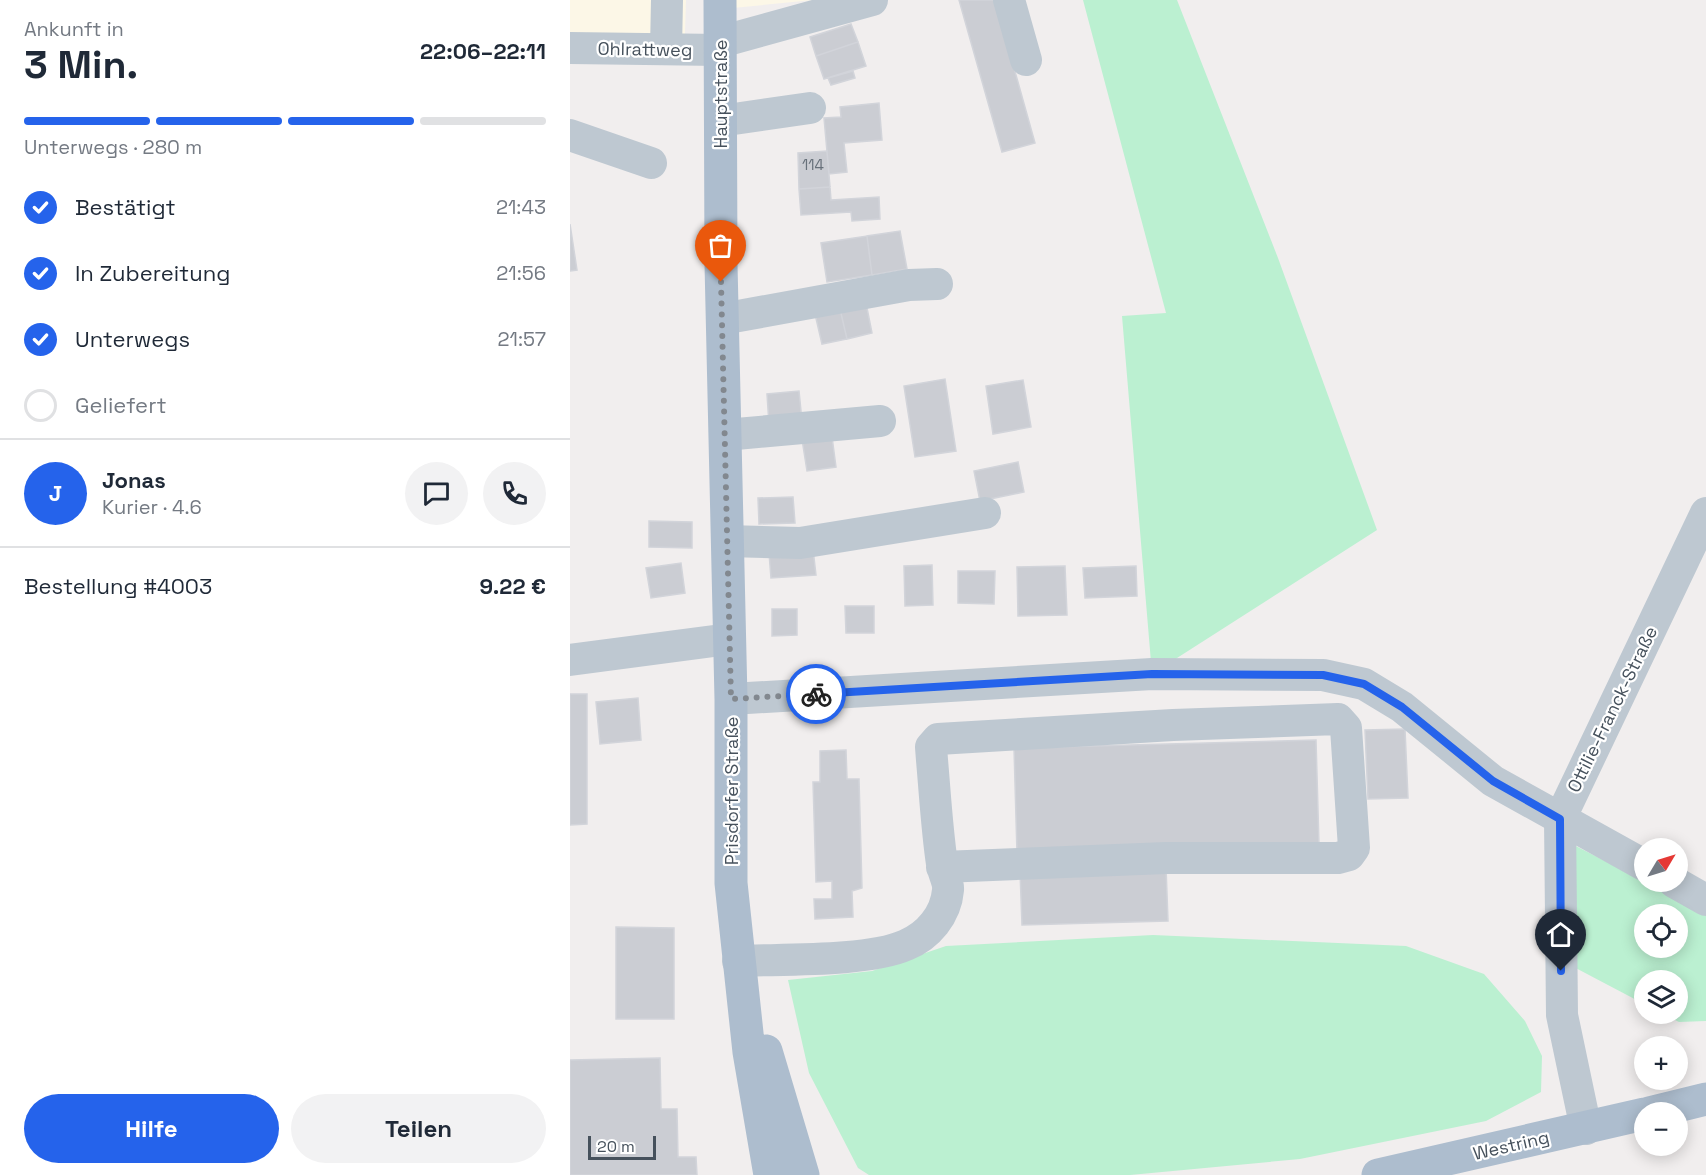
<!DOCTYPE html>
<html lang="de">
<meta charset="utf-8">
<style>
body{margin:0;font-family:"Space Grotesk",sans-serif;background:#f2f2f3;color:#1f2937;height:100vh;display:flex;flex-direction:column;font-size:22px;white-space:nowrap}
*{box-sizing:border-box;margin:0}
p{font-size:20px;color:#747a83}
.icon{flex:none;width:33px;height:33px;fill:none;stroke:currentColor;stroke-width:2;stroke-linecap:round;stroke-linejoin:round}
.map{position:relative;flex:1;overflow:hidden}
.sheet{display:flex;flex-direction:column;background:#fff;width:570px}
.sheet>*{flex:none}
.needle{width:39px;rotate:52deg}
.tools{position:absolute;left:1064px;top:838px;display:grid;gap:12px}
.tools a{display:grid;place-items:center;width:54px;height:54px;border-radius:50%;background:#fff;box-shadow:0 3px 15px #0003;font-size:30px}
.scale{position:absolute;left:18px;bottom:15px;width:68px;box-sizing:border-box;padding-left:6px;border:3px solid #46515c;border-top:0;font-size:16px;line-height:21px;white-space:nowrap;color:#46515c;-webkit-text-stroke:4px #fff;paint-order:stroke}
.pin{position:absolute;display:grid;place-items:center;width:51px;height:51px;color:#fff;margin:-62px -26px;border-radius:50% 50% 50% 0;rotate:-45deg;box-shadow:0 0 6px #0007}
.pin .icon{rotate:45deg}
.courier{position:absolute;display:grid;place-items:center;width:60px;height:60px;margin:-30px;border:4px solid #2563eb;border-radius:50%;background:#fff;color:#222;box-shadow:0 2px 8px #0007}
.summary em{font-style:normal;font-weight:700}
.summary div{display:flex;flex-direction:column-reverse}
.summary{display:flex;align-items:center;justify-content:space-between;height:102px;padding:0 24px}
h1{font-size:39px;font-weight:700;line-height:45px}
.bar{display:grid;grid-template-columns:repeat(4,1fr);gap:9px 6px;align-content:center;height:72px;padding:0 24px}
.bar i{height:8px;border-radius:4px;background:#e0e1e3}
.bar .on{background:#2563eb}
.bar p{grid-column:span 4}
.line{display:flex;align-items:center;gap:15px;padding:0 24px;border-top:2px solid #e0e1e3}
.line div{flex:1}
.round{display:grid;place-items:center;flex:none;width:63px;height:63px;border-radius:32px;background:#f2f2f3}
ol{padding:0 24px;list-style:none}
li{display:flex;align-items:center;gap:18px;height:66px}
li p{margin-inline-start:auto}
li .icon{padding:6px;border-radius:50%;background:#2563eb;color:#fff;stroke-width:4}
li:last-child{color:#747a83}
li i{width:33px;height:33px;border:3px solid #e0e1e3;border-radius:50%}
.cta{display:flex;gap:12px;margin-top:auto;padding:12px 24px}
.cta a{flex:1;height:69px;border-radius:36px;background:#2563eb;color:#fff;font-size:24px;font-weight:700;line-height:69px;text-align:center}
.cta a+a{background:#f2f2f3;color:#1f2937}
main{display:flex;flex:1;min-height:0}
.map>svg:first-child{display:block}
</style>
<main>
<section class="sheet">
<div class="summary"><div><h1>3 Min.</h1><p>Ankunft in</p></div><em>22:06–22:11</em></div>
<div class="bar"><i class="on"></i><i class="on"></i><i class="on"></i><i></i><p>Unterwegs · 280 m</p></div>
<ol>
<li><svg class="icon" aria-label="check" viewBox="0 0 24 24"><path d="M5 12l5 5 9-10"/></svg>Bestätigt<p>21:43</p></li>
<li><svg class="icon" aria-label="check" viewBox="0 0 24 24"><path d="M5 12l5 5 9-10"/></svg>In Zubereitung<p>21:56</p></li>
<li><svg class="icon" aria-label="check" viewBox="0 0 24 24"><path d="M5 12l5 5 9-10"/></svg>Unterwegs<p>21:57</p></li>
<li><i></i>Geliefert</li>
</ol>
<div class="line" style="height:108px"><b class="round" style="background:#2563eb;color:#fff">J</b><div><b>Jonas</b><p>Kurier · 4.6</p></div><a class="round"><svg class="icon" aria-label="chat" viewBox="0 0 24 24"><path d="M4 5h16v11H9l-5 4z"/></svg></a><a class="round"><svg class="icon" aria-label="phone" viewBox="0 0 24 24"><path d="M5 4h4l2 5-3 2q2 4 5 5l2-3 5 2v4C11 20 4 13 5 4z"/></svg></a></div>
<div class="line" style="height:78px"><div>Bestellung #4003</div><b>9.22 €</b></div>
<div class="cta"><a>Hilfe</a><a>Teilen</a></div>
</section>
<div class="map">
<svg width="1136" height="1175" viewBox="0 0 1136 1175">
<rect width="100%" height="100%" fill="#f1eeee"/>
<path fill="#fcf7e7" d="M 0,0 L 116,0 L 114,64 L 0,60 Z
M 163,0 L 243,0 L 163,8 Z"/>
<path fill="#bbf0d1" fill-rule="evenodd" d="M 513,0 L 607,0 L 708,258 L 807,530 L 582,674 L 552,316 L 596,313 Z
M 1000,843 L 1136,913 L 1136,1021 L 1109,1022 L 1093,1014 L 1107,1014 L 1107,981 L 1074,981 L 1074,1004 L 1000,965 ZM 1074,915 L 1107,915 L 1107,948 L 1074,948 Z
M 583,935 L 836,946 L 914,974 L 955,1021 L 972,1056 L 971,1092 L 916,1121 L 730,1159 L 560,1175 L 299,1175 L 288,1168 L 239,1073 L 218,980 L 302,971 L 376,946 Z"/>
<path fill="#cbcdd3" stroke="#d2d4da" stroke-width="1.5" d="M 389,0 L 425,0 L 465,143 L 432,152 Z
M 281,24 L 288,42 L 246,56 L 240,37 Z
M 288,42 L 296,66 L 254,79 L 246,56 Z
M 283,71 L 285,78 L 261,85 L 258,78 Z
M 309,103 L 312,140 L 274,143 L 277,172 L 259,174 L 254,118 L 271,117 L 270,107 Z
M 257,151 L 260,187 L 229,189 L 228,153 Z
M 260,187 L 261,200 L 309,197 L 310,219 L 282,221 L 281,212 L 231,215 L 229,189 Z
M 0,224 L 7,270 L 0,271 Z
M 330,231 L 337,269 L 302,275 L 297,236 Z
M 297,236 L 302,275 L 257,282 L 251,243 Z
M 296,303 L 302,333 L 277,339 L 270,309 Z
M 270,309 L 277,339 L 252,344 L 245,314 Z
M 375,379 L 386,451 L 345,457 L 334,386 Z
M 453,380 L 461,427 L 423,434 L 416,386 Z
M 229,391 L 232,421 L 199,424 L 197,394 Z
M 261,429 L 266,467 L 237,471 L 231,433 Z
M 448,462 L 454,492 L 410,501 L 404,471 Z
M 223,497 L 225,523 L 189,524 L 188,498 Z
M 79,521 L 122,522 L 122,548 L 79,547 Z
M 243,549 L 246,575 L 201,578 L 199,553 Z
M 111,563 L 115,593 L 81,598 L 76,568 Z
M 362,565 L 363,605 L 335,606 L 334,566 Z
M 495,566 L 497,615 L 448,616 L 447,567 Z
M 566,566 L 567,596 L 515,598 L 513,568 Z
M 388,571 L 425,571 L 424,604 L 388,603 Z
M 275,606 L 304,606 L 304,633 L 276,633 Z
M 202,609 L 227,609 L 227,635 L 202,636 Z
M 0,694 L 17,694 L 17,824 L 0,825 Z
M 68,698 L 71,740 L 30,744 L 26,702 Z
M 835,729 L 838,798 L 798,799 L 795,730 Z
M 746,740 L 749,845 L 447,853 L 444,748 Z
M 276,750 L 277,779 L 289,779 L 292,888 L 282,891 L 283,917 L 245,919 L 244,899 L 262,899 L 262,881 L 246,882 L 243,782 L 250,782 L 250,751 Z
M 596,867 L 598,921 L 452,925 L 450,871 Z
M 46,927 L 104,928 L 104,1019 L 46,1019 Z
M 90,1058 L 91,1109 L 107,1109 L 108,1157 L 126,1157 L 127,1175 L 0,1175 L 0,1060 Z"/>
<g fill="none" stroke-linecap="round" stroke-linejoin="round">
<path stroke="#bec8d1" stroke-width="32" d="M 439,0 L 456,60
M 150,42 L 302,0
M 0,48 L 150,50
M 96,49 L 97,0
M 150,121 L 240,108
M 0,135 L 81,163
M 152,319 L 339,285 L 367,284
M 155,435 L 310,421
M 157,541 L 230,543 L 415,513
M 0,660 L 159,639
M 161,699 L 582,674 L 753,675 L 794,684 L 832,707 L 923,781 L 1074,865
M 1104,882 L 1136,900
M 168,961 C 211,959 298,962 336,945 C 358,936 376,915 378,890 C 379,882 373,873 372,864 C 367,830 365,794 362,760 L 361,747 L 368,739 L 603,725 L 768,719 L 776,728 L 784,848 L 779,855 L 768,858 L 596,858 L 372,867
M 1016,1129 L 992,1015 L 990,819 L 1136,513"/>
<path stroke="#adbdce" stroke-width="33" d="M 150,0 L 151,264 L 161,699 L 161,883 L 179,1052 L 200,1175
M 196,1051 L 233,1175
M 1079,1113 L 1136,1099
M 808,1175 L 1074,1114"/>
</g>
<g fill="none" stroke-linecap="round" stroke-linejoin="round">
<path stroke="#82888f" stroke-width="6" stroke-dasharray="0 10.8" d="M 151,282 L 161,699 L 246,694"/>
<path stroke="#2563eb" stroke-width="8" d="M 246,694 L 582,674 L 753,675 L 794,684 L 832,707 L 923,781 L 990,819 L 991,971"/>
</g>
<g text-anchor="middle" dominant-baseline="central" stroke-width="4.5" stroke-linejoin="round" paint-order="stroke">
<g font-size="15" fill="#67707a">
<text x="243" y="164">114</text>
</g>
<g font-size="18" fill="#46515c" stroke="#fff">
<text transform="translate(75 49) rotate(1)">Ohlrattweg</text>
<text transform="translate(150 94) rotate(-90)">Hauptstraße</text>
<text transform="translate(1042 709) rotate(-64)">Ottilie-Franck-Straße</text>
<text transform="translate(161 791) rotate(-90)">Prisdorfer Straße</text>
<text transform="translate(941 1145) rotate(-13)">Westring</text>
</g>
</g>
</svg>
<div class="tools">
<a><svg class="needle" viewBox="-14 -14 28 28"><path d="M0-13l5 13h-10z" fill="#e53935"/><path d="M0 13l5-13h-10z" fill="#747a83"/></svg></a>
<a><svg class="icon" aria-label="locate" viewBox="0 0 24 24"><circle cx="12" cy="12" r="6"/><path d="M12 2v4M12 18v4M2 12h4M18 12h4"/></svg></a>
<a><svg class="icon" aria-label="layers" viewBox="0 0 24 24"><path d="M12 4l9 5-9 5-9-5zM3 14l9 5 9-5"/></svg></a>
<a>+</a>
<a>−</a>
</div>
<div class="scale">20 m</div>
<div class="pin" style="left:151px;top:282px;background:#ea580c"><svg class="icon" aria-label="bag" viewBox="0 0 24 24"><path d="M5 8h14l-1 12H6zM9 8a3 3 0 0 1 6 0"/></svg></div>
<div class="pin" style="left:991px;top:971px;background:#1f2937"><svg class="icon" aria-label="home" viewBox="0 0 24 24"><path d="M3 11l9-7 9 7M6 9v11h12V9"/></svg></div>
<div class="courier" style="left:246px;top:694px"><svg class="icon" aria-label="bike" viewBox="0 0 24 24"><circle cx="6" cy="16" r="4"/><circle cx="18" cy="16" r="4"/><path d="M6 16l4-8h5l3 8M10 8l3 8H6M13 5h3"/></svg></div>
</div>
</main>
